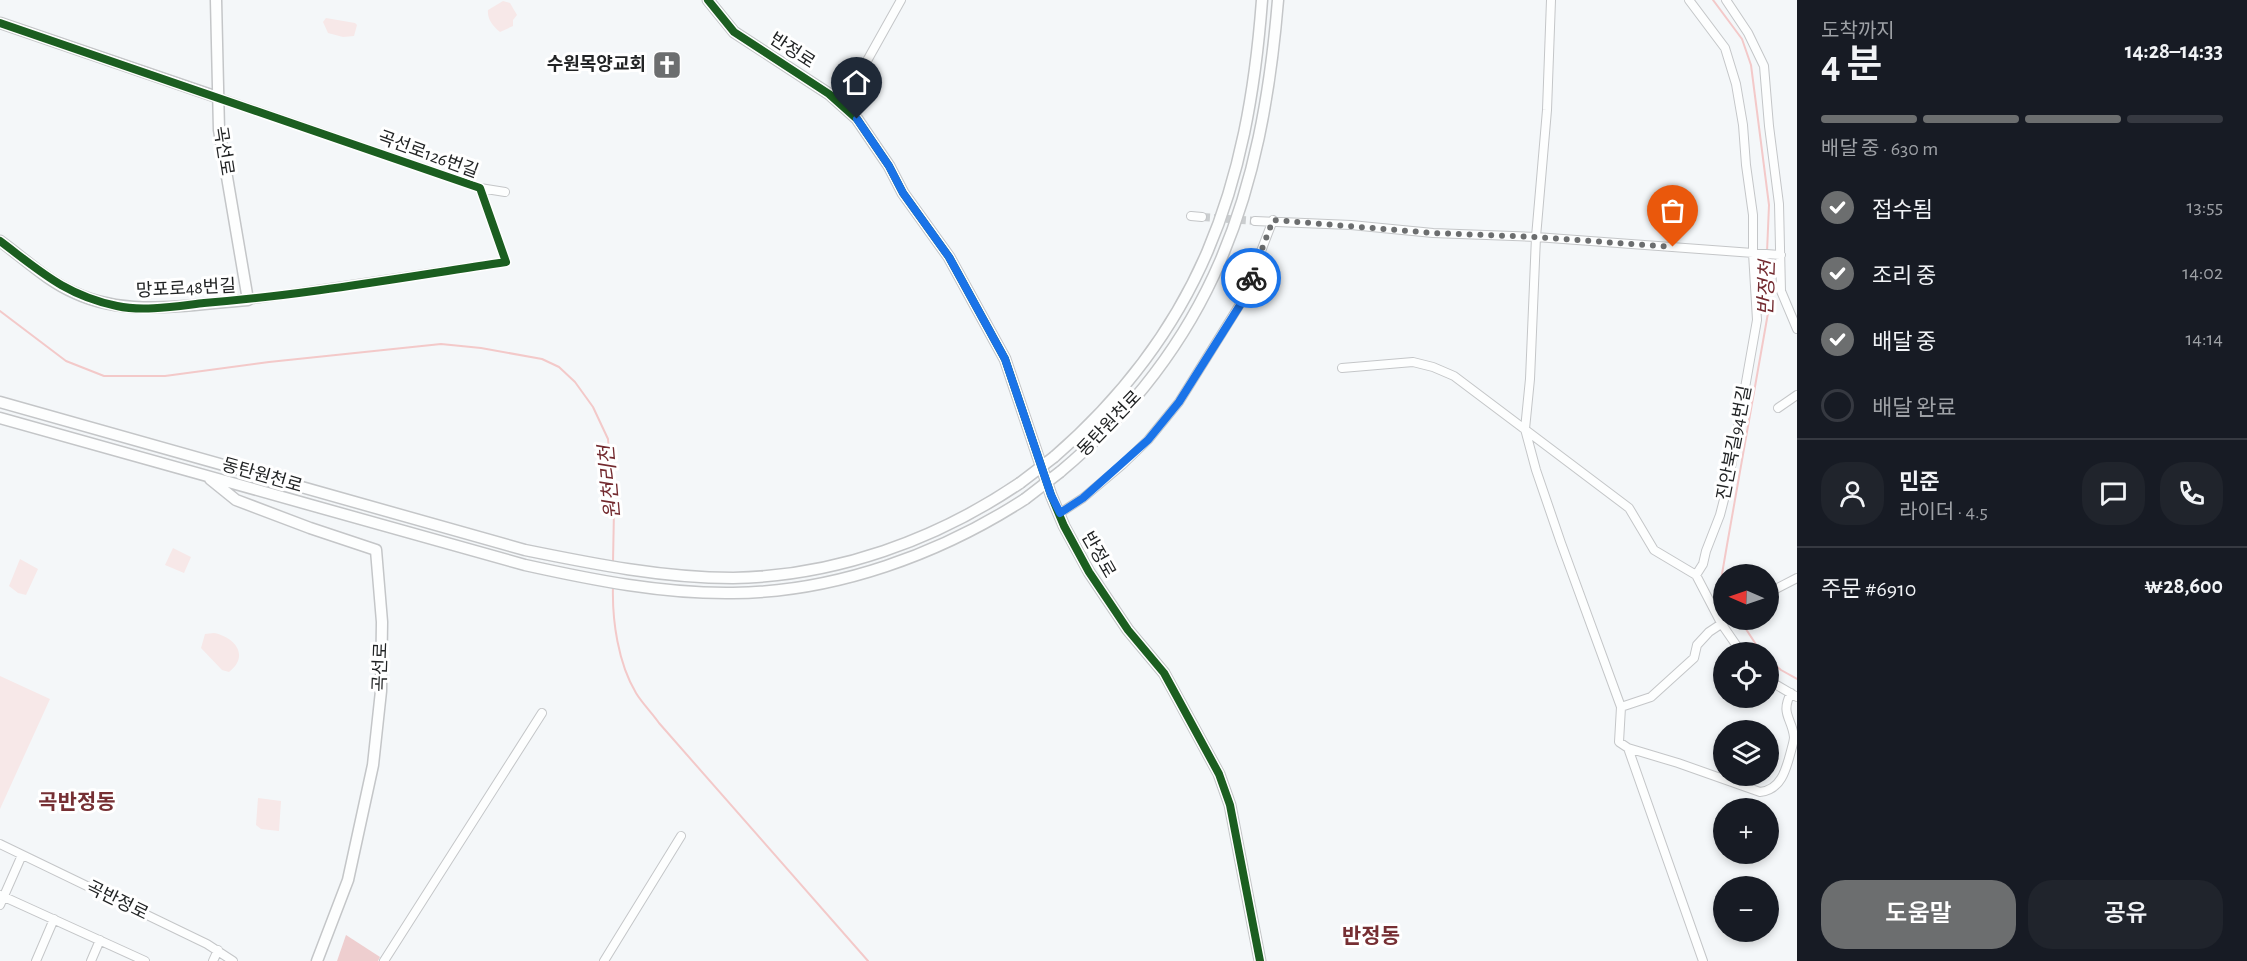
<!DOCTYPE html>
<html lang="ko">
<meta charset="utf-8">
<style>
body{margin:0;font-family:"Alegreya Sans","Noto Sans KR",sans-serif;background:#20242c;color:#f1f3f6;height:100vh;display:flex;flex-direction:column;font-size:22px;white-space:nowrap}
*{box-sizing:border-box;margin:0}
p{font-size:20px;color:#9ea1a6}
.icon{flex:none;width:33px;height:33px;fill:none;stroke:currentColor;stroke-width:2;stroke-linecap:round;stroke-linejoin:round}
.map{position:relative;flex:1;overflow:hidden}
.side{display:flex;flex-direction:column;background:#171b24;width:450px}
.side>*{flex:none}
.needle{width:39px;rotate:272deg}
.tools{position:absolute;left:1713px;top:564px;display:grid;gap:12px}
.tools a{display:grid;place-items:center;width:66px;height:66px;border-radius:50%;background:#171b24;box-shadow:0 3px 9px #0003;font-size:30px}
.pin{position:absolute;display:grid;place-items:center;width:51px;height:51px;color:#fff;margin:-62px -26px;border-radius:50% 50% 50% 0;rotate:-45deg;box-shadow:0 0 6px #0007}
.pin .icon{rotate:45deg}
.courier{position:absolute;display:grid;place-items:center;width:60px;height:60px;margin:-30px;border:4px solid #1a73e8;border-radius:50%;background:#fff;color:#222;box-shadow:0 2px 8px #0007}
.summary em{font-style:normal;font-weight:600}
.summary div{display:flex;flex-direction:column-reverse}
.summary{display:flex;align-items:center;justify-content:space-between;height:102px;padding:0 24px}
h1{font-size:39px;font-weight:600;line-height:45px}
.bar{display:grid;grid-template-columns:repeat(4,1fr);gap:9px 6px;align-content:center;height:72px;padding:0 24px}
.bar i{height:8px;border-radius:4px;background:#363941}
.bar .active{background:#6c6e6f}
.bar p{grid-column:span 4}
.line{display:flex;align-items:center;gap:15px;padding:0 24px;border-top:2px solid #363941}
.line div{flex:1}
.round{display:grid;place-items:center;flex:none;width:63px;height:63px;border-radius:24px;background:#20242c}
ol{padding:0 24px;list-style:none}
li{display:flex;align-items:center;gap:18px;height:66px}
li p{margin-inline-start:auto}
li .icon{padding:6px;border-radius:50%;background:#6c6e6f;color:#fff;stroke-width:4}
li:last-child{color:#9ea1a6}
li i{width:33px;height:33px;border:3px solid #363941;border-radius:50%}
.button{display:flex;gap:12px;margin-top:auto;padding:12px 24px}
.button a{flex:1;height:69px;border-radius:24px;background:#6c6e6f;color:#fff;font-size:24px;font-weight:600;line-height:69px;text-align:center}
.button a+a{background:#20242c;color:#f1f3f6}
main{display:flex;flex:1;min-height:0}
.map>svg:first-child{display:block}
</style>
<main>
<div class="map">
<svg width="1797" height="961" viewBox="0 0 1797 961">
<rect width="100%" height="100%" fill="#f4f7f9"/>
<path fill="#f7e8e8" d="M 503,1 L 510,3 L 517,15 L 513,20 L 513,26 L 500,32 C 493,26 487,19 488,10 Z
M 326,18 L 355,23 L 357,25 L 354,36 L 343,37 L 328,33 L 323,22 Z
M 173,548 L 191,557 L 184,573 L 165,565 Z
M 20,559 L 38,569 L 26,595 L 18,593 L 9,586 Z
M 214,633 C 235,637 250,656 229,672 L 222,670 L 201,648 L 205,634 Z
M 0,676 L 50,699 L 0,809 Z
M 258,798 L 281,801 L 279,831 L 261,829 L 256,825 Z"/>
<path fill="#eececf" d="M 346,935 L 380,957 L 378,961 L 337,961 Z"/>
<g fill="none" stroke-linecap="round" stroke-linejoin="round">
<path stroke="#f3c9c9" stroke-width="2" d="M 1713,0 L 1742,39 L 1751,65 L 1769,205 L 1767,252
M 0,311 L 66,361 L 104,376 L 165,376 L 269,362 L 441,344 L 481,348 L 542,359 L 559,367 L 575,382 L 593,407 L 608,439 L 614,510 L 613,562
M 1724,585 L 1721,580 L 1727,545 L 1768,313 L 1767,257
M 613,586 C 612,620 618,663 636,693 C 642,703 652,713 659,723 L 868,961
M 1740,620 L 1761,652
M 1768,659 L 1781,670 L 1797,679"/>
<path stroke="#cacdcf" stroke-width="8" stroke-dasharray="8 4" stroke-linecap="butt" d="M 1202,217 L 1255,221"/>
<g stroke="#c4c6c8" stroke-width="10">
<path id="street" d="M 1551,0 L 1547,110 L 1536,237 L 1530,379 L 1525,429 L 1536,470 L 1561,543 L 1621,707 L 1619,742 L 1628,748 L 1703,961
M 1689,0 L 1725,48 L 1736,84 L 1743,125 L 1746,165 L 1753,215 L 1753,253 L 1757,320 L 1728,484 L 1720,515 L 1706,551 L 1703,564 L 1696,575 L 1721,623 L 1741,652
M 1726,0 L 1748,33 L 1764,66 L 1769,126 L 1779,204 L 1781,291 L 1797,329
M 217,97 L 480,188 L 506,262 L 248,300
M 835,99 L 859,73 L 868,59 L 901,0
M 480,188 L 505,192
M 1191,216 L 1202,217
M 1255,221 L 1351,225 L 1433,233 L 1536,237 L 1781,255
M 1342,368 L 1413,362 L 1433,367 L 1454,376 L 1629,508 L 1654,550 L 1696,575
M 1778,408 L 1797,395
M 1060,513 L 1083,498 L 1122,465 L 1148,440 L 1179,402 L 1242,301 L 1273,220
M 1768,593 L 1797,578
M 1768,680 L 1797,697
M 1621,707 L 1651,697 L 1694,658 L 1697,645 L 1709,632 L 1727,620
M 1628,748 L 1678,763 L 1760,792 C 1781,790 1786,770 1791,751 C 1792,747 1794,741 1794,737 C 1792,718 1780,714 1791,693
M 0,844 L 207,944 L 233,961
M 0,895 L 145,961
M 0,905 L 22,855
M 36,961 L 54,919
M 91,961 L 100,940
M 213,961 L 218,950
M 384,961 L 542,713
M 604,961 L 681,836"/>
</g>
<g stroke="#c4c6c8" stroke-width="13">
<path id="secondary" d="M 708,0 L 734,32 L 829,94 L 857,119 L 889,166 L 903,193 L 949,257 L 1005,359 L 1051,495 L 1064,526 L 1089,572 L 1128,630 L 1164,673 L 1219,774 L 1230,805 L 1260,961
M 0,23 L 217,97
M 0,241 C 25,259 47,281 75,293 C 129,318 192,304 248,300 L 219,130 L 216,0
M 0,402 L 525,550 C 594,564 663,578 733,578 C 836,576 936,540 1020,483
M 0,418 L 525,565 C 593,580 663,594 733,593 C 836,592 940,554 1025,499
M 1054,457 C 1200,330 1248,188 1262,0
M 1060,472 C 1213,344 1262,194 1278,0
M 210,479 L 236,500 L 310,528 L 376,550 L 382,622 L 381,691 L 373,765 L 348,880 L 317,961"/>
</g>
<use href="#street" stroke="#fdfefe" stroke-width="8"/>
<use href="#secondary" stroke="#fdfefe" stroke-width="10"/>
<g stroke="#c4c6c8" stroke-width="13" stroke-linecap="butt">
<path id="secondary-bridge" d="M 1020,483 L 1054,457
M 1025,499 L 1060,472"/>
</g>
<use href="#secondary-bridge" stroke="#fdfefe" stroke-width="10"/>
<g stroke="#fff" stroke-width="11">
<path id="cycleway" d="M 708,0 L 734,32 L 829,94 L 857,119 L 889,166 L 903,193 L 949,257 L 1005,359 L 1051,495 L 1064,526 L 1089,572 L 1128,630 L 1164,673 L 1219,774 L 1230,805 L 1260,961
M 0,23 L 480,188 L 506,262 C 405,277 305,295 204,303 C 178,306 143,312 117,306 C 65,295 40,271 0,241"/>
</g>
<use href="#cycleway" stroke="#1b5e20" stroke-width="8"/>
</g>
<g fill="none" stroke-linecap="round" stroke-linejoin="round">
<path stroke="#6c6e6f" stroke-width="6" stroke-dasharray="0 10.8" d="M 1251,278 L 1273,220 L 1433,233 L 1536,237 L 1673,247"/>
<path stroke="#1a73e8" stroke-width="8" d="M 857,119 L 889,166 L 903,193 L 949,257 L 1005,359 L 1051,495 L 1060,513 L 1083,498 L 1148,440 L 1179,402 L 1242,302 L 1251,278"/>
</g>
<defs>
<g id="church-square" transform="scale(1.5)"><rect x="-9" y="-9" width="18" height="18" rx="4" fill="#6c6e6f" stroke="#fff"/><path d="M-1.2-6h2.4v3.5h3.3v2.4h-3.3V6h-2.4V-.1h-3.3v-2.4h3.3Z" fill="#fff"/></g>
</defs>
<g fill-rule="evenodd">
<use href="#church-square" x="667" y="65"/>
</g>
<g text-anchor="middle" dominant-baseline="central" stroke-width="6" stroke-linejoin="round" paint-order="stroke">
<g font-size="18" fill="#222425" stroke="#fff">
<text transform="translate(792 51) rotate(33)">반정로</text>
<text transform="translate(223 151) rotate(81)">곡선로</text>
<text transform="translate(428 155) rotate(20)">곡선로126번길</text>
<text transform="translate(186 289) rotate(-3)">망포로48번길</text>
<text transform="translate(1110 424) rotate(-46)">동탄원천로</text>
<text transform="translate(1735 443) rotate(-79)">진안북길94번길</text>
<text transform="translate(262 476) rotate(16)">동탄원천로</text>
<text transform="translate(1098 555) rotate(60)">반정로</text>
<text transform="translate(381 667) rotate(-88)">곡선로</text>
<text transform="translate(117 901) rotate(26)">곡반정로</text>
</g>
<g font-size="18" font-weight="bold" fill="#222425" stroke="#fff" text-anchor="end">
<text x="646" y="65">수원목양교회</text>
</g>
<g font-size="20" font-style="italic" fill="#732a2f" stroke="#fff">
<text transform="translate(1767 288) rotate(-88)">반정천</text>
<text transform="translate(610 482) rotate(-95)">원천리천</text>
</g>
<g font-size="21" font-weight="bold" fill="#762f33" stroke="#fff">
<text x="77" y="802">곡반정동</text>
<text x="1371" y="936">반정동</text>
</g>
</g>
</svg>
<div class="tools">
<a><svg class="needle" viewBox="-14 -14 28 28"><path d="M0-13l5 13h-10z" fill="#e53935"/><path d="M0 13l5-13h-10z" fill="#9ea1a6"/></svg></a>
<a><svg class="icon" aria-label="locate" viewBox="0 0 24 24"><circle cx="12" cy="12" r="6"/><path d="M12 2v4M12 18v4M2 12h4M18 12h4"/></svg></a>
<a><svg class="icon" aria-label="layers" viewBox="0 0 24 24"><path d="M12 4l9 5-9 5-9-5zM3 14l9 5 9-5"/></svg></a>
<a>+</a>
<a>−</a>
</div>
<div class="pin" style="left:1673px;top:247px;background:#ea580c"><svg class="icon" aria-label="bag" viewBox="0 0 24 24"><path d="M5 8h14l-1 12H6zM9 8a3 3 0 0 1 6 0"/></svg></div>
<div class="pin" style="left:857px;top:119px;background:#1f2937"><svg class="icon" aria-label="home" viewBox="0 0 24 24"><path d="M3 11l9-7 9 7M6 9v11h12V9"/></svg></div>
<div class="courier" style="left:1251px;top:278px"><svg class="icon" aria-label="bike" viewBox="0 0 24 24"><circle cx="6" cy="16" r="4"/><circle cx="18" cy="16" r="4"/><path d="M6 16l4-8h5l3 8M10 8l3 8H6M13 5h3"/></svg></div>
</div>
<section class="side">
<div class="summary"><div><h1>4 분</h1><p>도착까지</p></div><em>14:28–14:33</em></div>
<div class="bar"><i class="active"></i><i class="active"></i><i class="active"></i><i></i><p>배달 중 · 630 m</p></div>
<ol>
<li><svg class="icon" aria-label="check" viewBox="0 0 24 24"><path d="M5 12l5 5 9-10"/></svg>접수됨<p>13:55</p></li>
<li><svg class="icon" aria-label="check" viewBox="0 0 24 24"><path d="M5 12l5 5 9-10"/></svg>조리 중<p>14:02</p></li>
<li><svg class="icon" aria-label="check" viewBox="0 0 24 24"><path d="M5 12l5 5 9-10"/></svg>배달 중<p>14:14</p></li>
<li><i></i>배달 완료</li>
</ol>
<div class="line" style="height:108px"><a class="round"><svg class="icon" aria-label="person" viewBox="0 0 24 24"><circle cx="12" cy="8" r="4"/><path d="M4 21q1-7 8-7t8 7"/></svg></a><div><b>민준</b><p>라이더 · 4.5</p></div><a class="round"><svg class="icon" aria-label="chat" viewBox="0 0 24 24"><path d="M4 5h16v11H9l-5 4z"/></svg></a><a class="round"><svg class="icon" aria-label="phone" viewBox="0 0 24 24"><path d="M5 4h4l2 5-3 2q2 4 5 5l2-3 5 2v4C11 20 4 13 5 4z"/></svg></a></div>
<div class="line" style="height:78px"><div>주문 #6910</div><b>₩28,600</b></div>
<div class="button"><a>도움말</a><a>공유</a></div>
</section>
</main>
